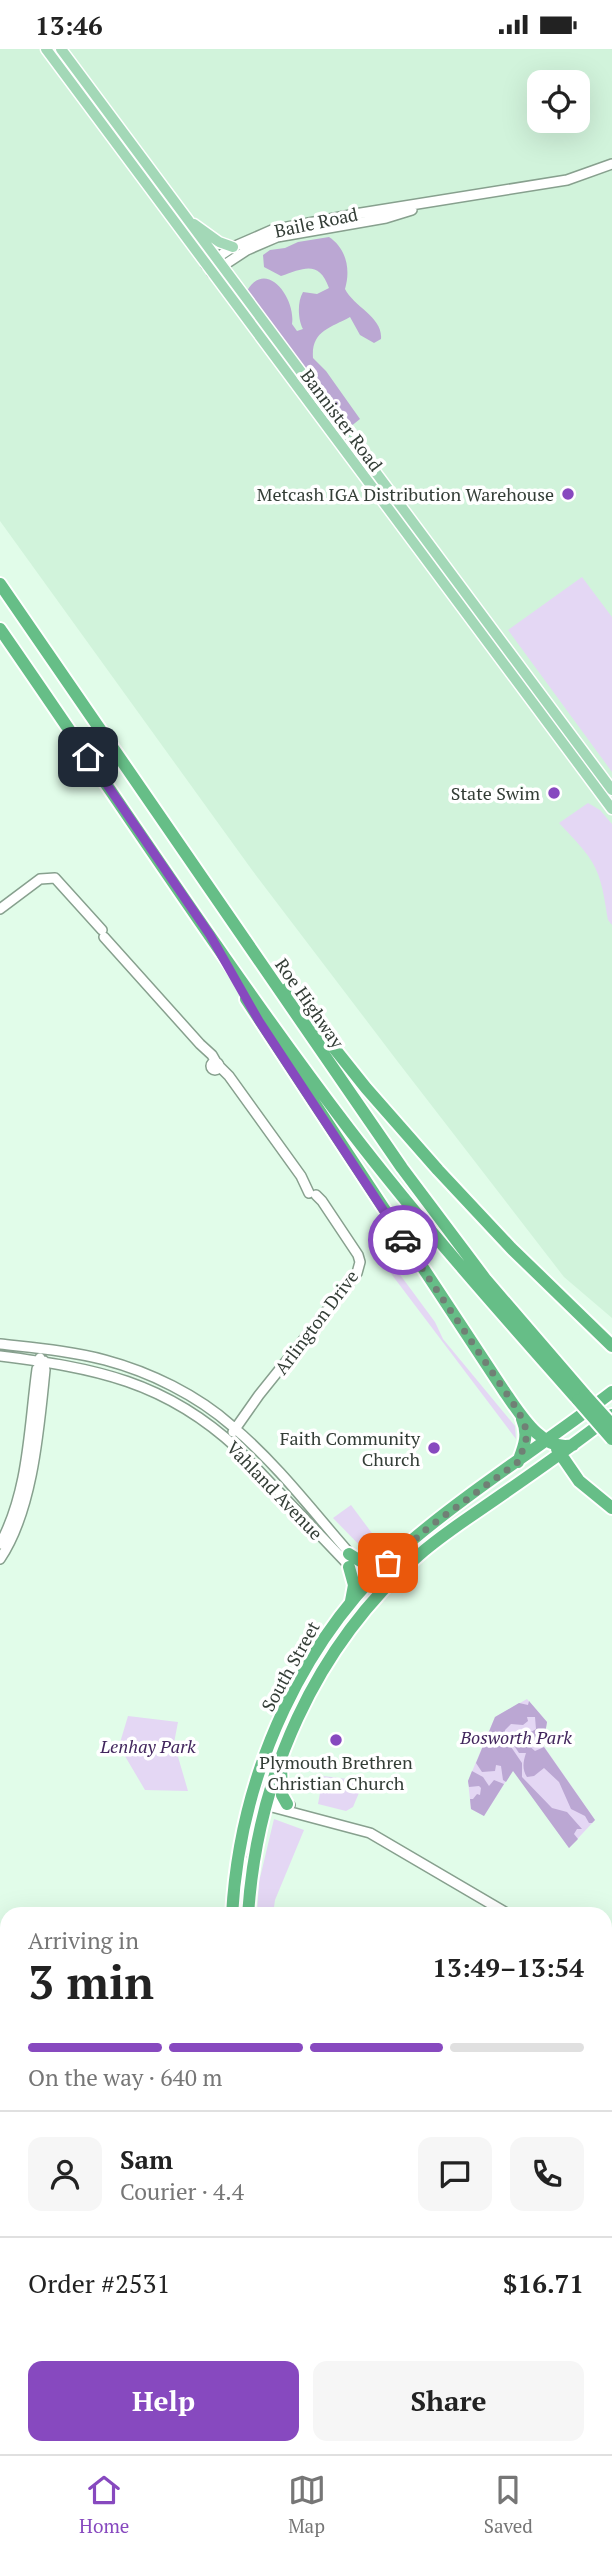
<!DOCTYPE html>
<meta charset="utf-8">
<style>
body{margin:0;font-family:"PT Serif",serif;background:#f6f6f6;color:#222;height:100vh;display:flex;flex-direction:column;font-size:26px;white-space:nowrap}
*{box-sizing:border-box;margin:0}
p{font-size:23px;color:#767676}
.icon{flex:none;width:38px;height:38px;fill:none;stroke:currentColor;stroke-width:2;stroke-linecap:round;stroke-linejoin:round}
.map{position:relative;flex:1;overflow:hidden}
.side{position:absolute;left:0px;top:1858px;width:612px;height:548px;display:flex;flex-direction:column;background:#fff;border-radius:21px 21px 0 0;box-shadow:0 7px 28px #0002}
.side>*{flex:none}
.fabs{position:absolute;left:527px;top:21px;display:grid;gap:14px}
.fabs a{display:grid;place-items:center;width:63px;height:63px;border-radius:14px;background:#fff;box-shadow:0 7px 28px #0002;font-size:35px}
.pin{position:absolute;display:grid;place-items:center;width:60px;height:60px;color:#fff;margin:-30px;border-radius:14px;box-shadow:0 4px 10px #0006}
.courier{position:absolute;display:grid;place-items:center;width:70px;height:70px;margin:-35px;border:5px solid #8749bf;border-radius:50%;background:#fff;color:#222;box-shadow:0 2px 9px #0007}
.summary em{font-style:normal;font-weight:600}
.summary div{display:flex;flex-direction:column-reverse}
.summary{display:flex;align-items:center;justify-content:space-between;height:119px;padding:0 28px}
h1{font-size:46px;font-weight:600;line-height:52px}
.bar{display:grid;grid-template-columns:repeat(4,1fr);gap:10px 7px;align-content:center;height:84px;padding:0 28px}
.bar i{height:9px;border-radius:5px;background:#e0e0e0}
.bar .on{background:#8749bf}
.bar p{grid-column:span 4}
.line{display:flex;align-items:center;gap:18px;padding:0 28px;border-top:2px solid #e0e0e0}
.line div{flex:1}
.round{display:grid;place-items:center;flex:none;width:74px;height:74px;border-radius:14px;background:#f6f6f6}
.cta{display:flex;gap:14px;margin-top:auto;padding:14px 28px}
.cta a{flex:1;height:80px;border-radius:14px;background:#8749bf;color:#fff;font-size:28px;font-weight:600;line-height:80px;text-align:center}
.cta a+a{background:#f6f6f6;color:#222}
.status{display:flex;justify-content:space-between;align-items:center;height:49px;padding:0 35px;background:#fff;direction:ltr}
.status svg{height:19px;fill:currentColor}
.tab-bar{display:flex;justify-content:space-around;align-items:center;height:98px;border-top:2px solid #e0e0e0;background:#fff;font-size:19px;color:#767676}
.tab-bar a{display:grid;justify-items:center;gap:4px}
.tab-bar .on{color:#8749bf}
.map>svg:first-child{display:block}
</style>
<div class="status"><b>13:46</b><svg viewBox="0 0 49 12"><path d="M0 12V9h3v3zM5 12V6h3v6zM10 12V3h3v9zM15 12V0h3v12zM26 1h20v11H26zM47 4h2v5h-2z"/></svg></div>
<div class="map">
<svg width="612" height="2405" viewBox="0 0 612 2405">
<rect width="100%" height="100%" fill="#e1fce9"/>
<path fill="#d1f3db" fill-rule="evenodd" d="M 0,0 L 612,0 L 612,1269 L 564,1228 L 398,1013 L 252,821 L 0,472 ZM 539,33 L 578,33 L 578,72 L 539,72 Z"/>
<path fill="#e4d7f4" d="M 582,528 L 612,568 L 612,723 L 508,581 Z
M 588,754 L 600,761 L 612,775 L 612,876 L 608,871 C 600,817 596,813 559,774 Z
M 387,1208 L 435,1273 L 443,1290 L 515,1377 L 516,1390 L 383,1214 Z
M 351,1456 L 386,1503 L 374,1508 L 369,1506 L 333,1469 Z
M 527,1650 L 547,1673 L 543,1696 L 595,1771 L 569,1799 L 513,1721 L 484,1767 L 471,1760 L 468,1732 L 495,1668 Z
M 128,1667 L 178,1673 L 174,1694 L 188,1742 L 145,1741 L 119,1697 Z
M 323,1727 L 364,1732 L 353,1758 L 346,1762 L 318,1755 Z
M 274,1770 L 304,1781 L 275,1851 L 273,1865 L 257,1865 L 259,1833 Z
M 606,1937 L 612,1942 L 612,2143 L 606,2149 Z"/>
<path fill="#bba7d3" d="M 329,188 C 346,199 351,220 345,240 C 354,258 383,268 381,290 L 374,294 L 360,286 L 350,268 C 330,279 311,282 313,309 L 326,322 L 360,370 L 350,378 L 247,242 C 266,209 296,249 292,275 L 297,282 L 303,280 C 298,271 297,253 303,243 L 317,245 L 329,239 C 319,211 304,219 281,227 L 264,218 L 263,206 L 270,201 L 285,199 L 298,193 Z
M 529,1652 L 547,1673 L 544,1691 L 530,1687 L 531,1683 L 536,1680 L 535,1668 L 527,1668 L 528,1672 L 523,1676 L 511,1675 L 505,1681 L 505,1689 L 522,1714 L 522,1728 L 552,1759 L 567,1763 L 582,1780 L 577,1780 L 574,1785 L 578,1790 L 569,1799 L 513,1722 L 506,1733 L 503,1731 L 501,1717 L 496,1716 L 495,1722 L 482,1723 L 476,1714 L 495,1668 L 519,1654 L 528,1656 Z
M 517,1683 L 527,1688 L 525,1693 L 535,1702 L 544,1698 L 595,1771 L 592,1774 L 589,1774 L 585,1767 L 571,1760 L 559,1733 L 544,1719 L 534,1727 L 527,1728 C 522,1720 523,1713 526,1704 L 519,1704 L 509,1689 Z
M 472,1722 L 483,1728 L 489,1737 L 494,1731 L 504,1735 L 484,1767 L 471,1760 L 470,1750 L 473,1750 L 477,1745 L 480,1746 L 481,1739 L 479,1737 L 469,1738 L 468,1732 Z"/>
<g fill="none" stroke-linecap="round" stroke-linejoin="round">
<g stroke="#87a08e" stroke-width="12">
<path id="secondary" d="M 206,216 L 233,198 L 272,181 L 361,164 L 567,131 L 612,115
M 212,224 L 247,201 L 277,188 L 386,169 L 412,161
M 0,860 L 40,830 L 55,829 L 102,881
M 104,888 L 200,995 L 212,1006 L 216,1013
M211 1017a4 4 0 1 1 8 0a4 4 0 1 1-8 0Z
M 219,1017 L 229,1027 L 301,1127 L 309,1144
M 0,1295 C 35,1299 71,1302 105,1311 C 150,1323 197,1346 232,1377 C 289,1425 331,1488 383,1541
M 0,1307 C 95,1319 165,1332 238,1400 L 378,1547
M 233,1383 L 259,1346 L 357,1224 L 360,1213 L 358,1206 L 322,1152 L 316,1146
M 0,1495 C 29,1442 29,1378 37,1320 L 44,1312
M 0,1510 C 33,1461 39,1379 45,1321 L 40,1309
M 257,1735 L 260,1747 L 272,1758 L 370,1784 L 510,1866
M 243,1804 C 258,1773 243,1744 290,1756
M 606,1923 L 612,1927
M 0,1990 L 7,1991
M 606,2165 L 612,2157
M 0,2264 L 7,2264
M 550,2399 L 551,2405"/>
</g>
<g stroke="#fff" stroke-width="13">
<path id="primary" d="M 46,0 L 612,760
M 61,0 L 612,741
M 194,175 L 219,193 L 233,198"/>
</g>
<g stroke="#fff" stroke-width="16">
<path id="highway" d="M 0,535 L 402,1119 L 486,1231 L 585,1346
M 0,580 C 116,747 226,918 349,1080 C 421,1174 500,1263 578,1351
M 287,940 L 366,1039 L 438,1121 L 511,1199 L 612,1297
M 246,950 L 504,1342 C 519,1363 542,1404 573,1396
M 557,1400 L 579,1432 L 612,1459
M 518,1413 C 524,1397 529,1386 522,1370
M 349,1505 L 370,1518 L 388,1514
M 349,1518 L 354,1536 L 351,1552
M 281,1716 L 282,1746 L 287,1755
M 232,1866 C 240,1724 303,1584 411,1492 C 475,1438 546,1394 612,1343
M 248,1866 C 257,1729 314,1598 419,1506 C 444,1484 473,1466 500,1447 C 538,1421 576,1394 612,1366
M 191,2405 L 193,2399
M 206,2405 L 208,2399"/>
</g>
<use href="#secondary" stroke="#fff" stroke-width="9"/>
<use href="#primary" stroke="#a3d8b7" stroke-width="10"/>
<use href="#highway" stroke="#66be87" stroke-width="12"/>
<g stroke="#fff" stroke-width="16" stroke-linecap="butt">
<path id="highway-bridge" d="M 585,1346 L 612,1376
M 578,1351 L 612,1390"/>
</g>
<use href="#highway-bridge" stroke="#66be87" stroke-width="12"/>
</g>
<g fill="none" stroke-linecap="round" stroke-linejoin="round">
<path stroke="#708075" stroke-width="7" stroke-dasharray="0 12.6" d="M 388,1514 L 429,1478 L 518,1413 L 526,1392 L 526,1380 L 519,1363 L 403,1191"/>
<path stroke="#8749bf" stroke-width="9" d="M 88,708 L 210,886 L 259,972 L 403,1191"/>
</g>
<g fill="#8749bf" stroke="#fff" stroke-width="2.5">
<circle cx="568" cy="445" r="7"/>
<circle cx="554" cy="744" r="7"/>
<circle cx="434" cy="1399" r="7"/>
<circle cx="336" cy="1691" r="7"/>
</g>
<g text-anchor="middle" dominant-baseline="central" stroke-width="7" stroke-linejoin="round" paint-order="stroke">
<g font-size="18" fill="#333d36" stroke="#fff">
<text transform="translate(316 173) rotate(-12)">Baile Road</text>
<text transform="translate(342 371) rotate(53)">Bannister Road</text>
<text transform="translate(310 954) rotate(55)">Roe Highway</text>
<text transform="translate(316 1273) rotate(-53)">Arlington Drive</text>
<text transform="translate(275 1441) rotate(46)">Vahland Avenue</text>
<text transform="translate(290 1617) rotate(-61)">South Street</text>
</g>
<g font-size="18" fill="#333d36" stroke="#fff" text-anchor="end">
<text x="554" y="445">Metcash IGA Distribution Warehouse</text>
<text x="540" y="744">State Swim</text>
<text x="420" y="1389">Faith Community<tspan x="420" dy="21">Church</tspan></text>
<text x="336" y="1713" text-anchor="middle">Plymouth Brethren<tspan x="336" dy="21">Christian Church</tspan></text>
</g>
<g font-size="18" font-style="italic" fill="#42265d" stroke="#fff">
<text x="516" y="1688">Bosworth Park</text>
<text x="148" y="1697">Lenhay Park</text>
</g>
</g>
</svg>
<div class="fabs">
<a><svg class="icon" aria-label="locate" viewBox="0 0 24 24"><circle cx="12" cy="12" r="6"/><path d="M12 2v4M12 18v4M2 12h4M18 12h4"/></svg></a>
</div>
<div class="pin" style="left:388px;top:1514px;background:#ea580c"><svg class="icon" aria-label="bag" viewBox="0 0 24 24"><path d="M5 8h14l-1 12H6zM9 8a3 3 0 0 1 6 0"/></svg></div>
<div class="pin" style="left:88px;top:708px;background:#1f2937"><svg class="icon" aria-label="home" viewBox="0 0 24 24"><path d="M3 11l9-7 9 7M6 9v11h12V9"/></svg></div>
<div class="courier" style="left:403px;top:1191px"><svg class="icon" aria-label="car" viewBox="0 0 24 24"><path d="M5 17H2v-5l4-1 3-4h7l3 4 3 1v5h-3M9 17h6M6 11h13"/><circle cx="7" cy="17" r="2"/><circle cx="17" cy="17" r="2"/></svg></div>
<section class="side">
<div class="summary"><div><h1>3 min</h1><p>Arriving in</p></div><em>13:49–13:54</em></div>
<div class="bar"><i class="on"></i><i class="on"></i><i class="on"></i><i></i><p>On the way · 640 m</p></div>
<div class="line" style="height:126px"><a class="round"><svg class="icon" aria-label="person" viewBox="0 0 24 24"><circle cx="12" cy="8" r="4"/><path d="M4 21q1-7 8-7t8 7"/></svg></a><div><b>Sam</b><p>Courier · 4.4</p></div><a class="round"><svg class="icon" aria-label="chat" viewBox="0 0 24 24"><path d="M4 5h16v11H9l-5 4z"/></svg></a><a class="round"><svg class="icon" aria-label="phone" viewBox="0 0 24 24"><path d="M5 4h4l2 5-3 2q2 4 5 5l2-3 5 2v4C11 20 4 13 5 4z"/></svg></a></div>
<div class="line" style="height:91px"><div>Order #2531</div><b>$16.71</b></div>
<div class="cta"><a>Help</a><a>Share</a></div>
</section>
</div>
<nav class="tab-bar">
<a class="on"><svg class="icon" aria-label="home" viewBox="0 0 24 24"><path d="M3 11l9-7 9 7M6 9v11h12V9"/></svg>Home</a>
<a><svg class="icon" aria-label="map" viewBox="0 0 24 24"><path d="M3 6l6-2 6 2 6-2v14l-6 2-6-2-6 2zM9 4v14M15 6v14"/></svg>Map</a>
<a><svg class="icon" aria-label="saved" viewBox="0 0 24 24"><path d="M7 4h10v16l-5-4-5 4z"/></svg>Saved</a>
</nav>
